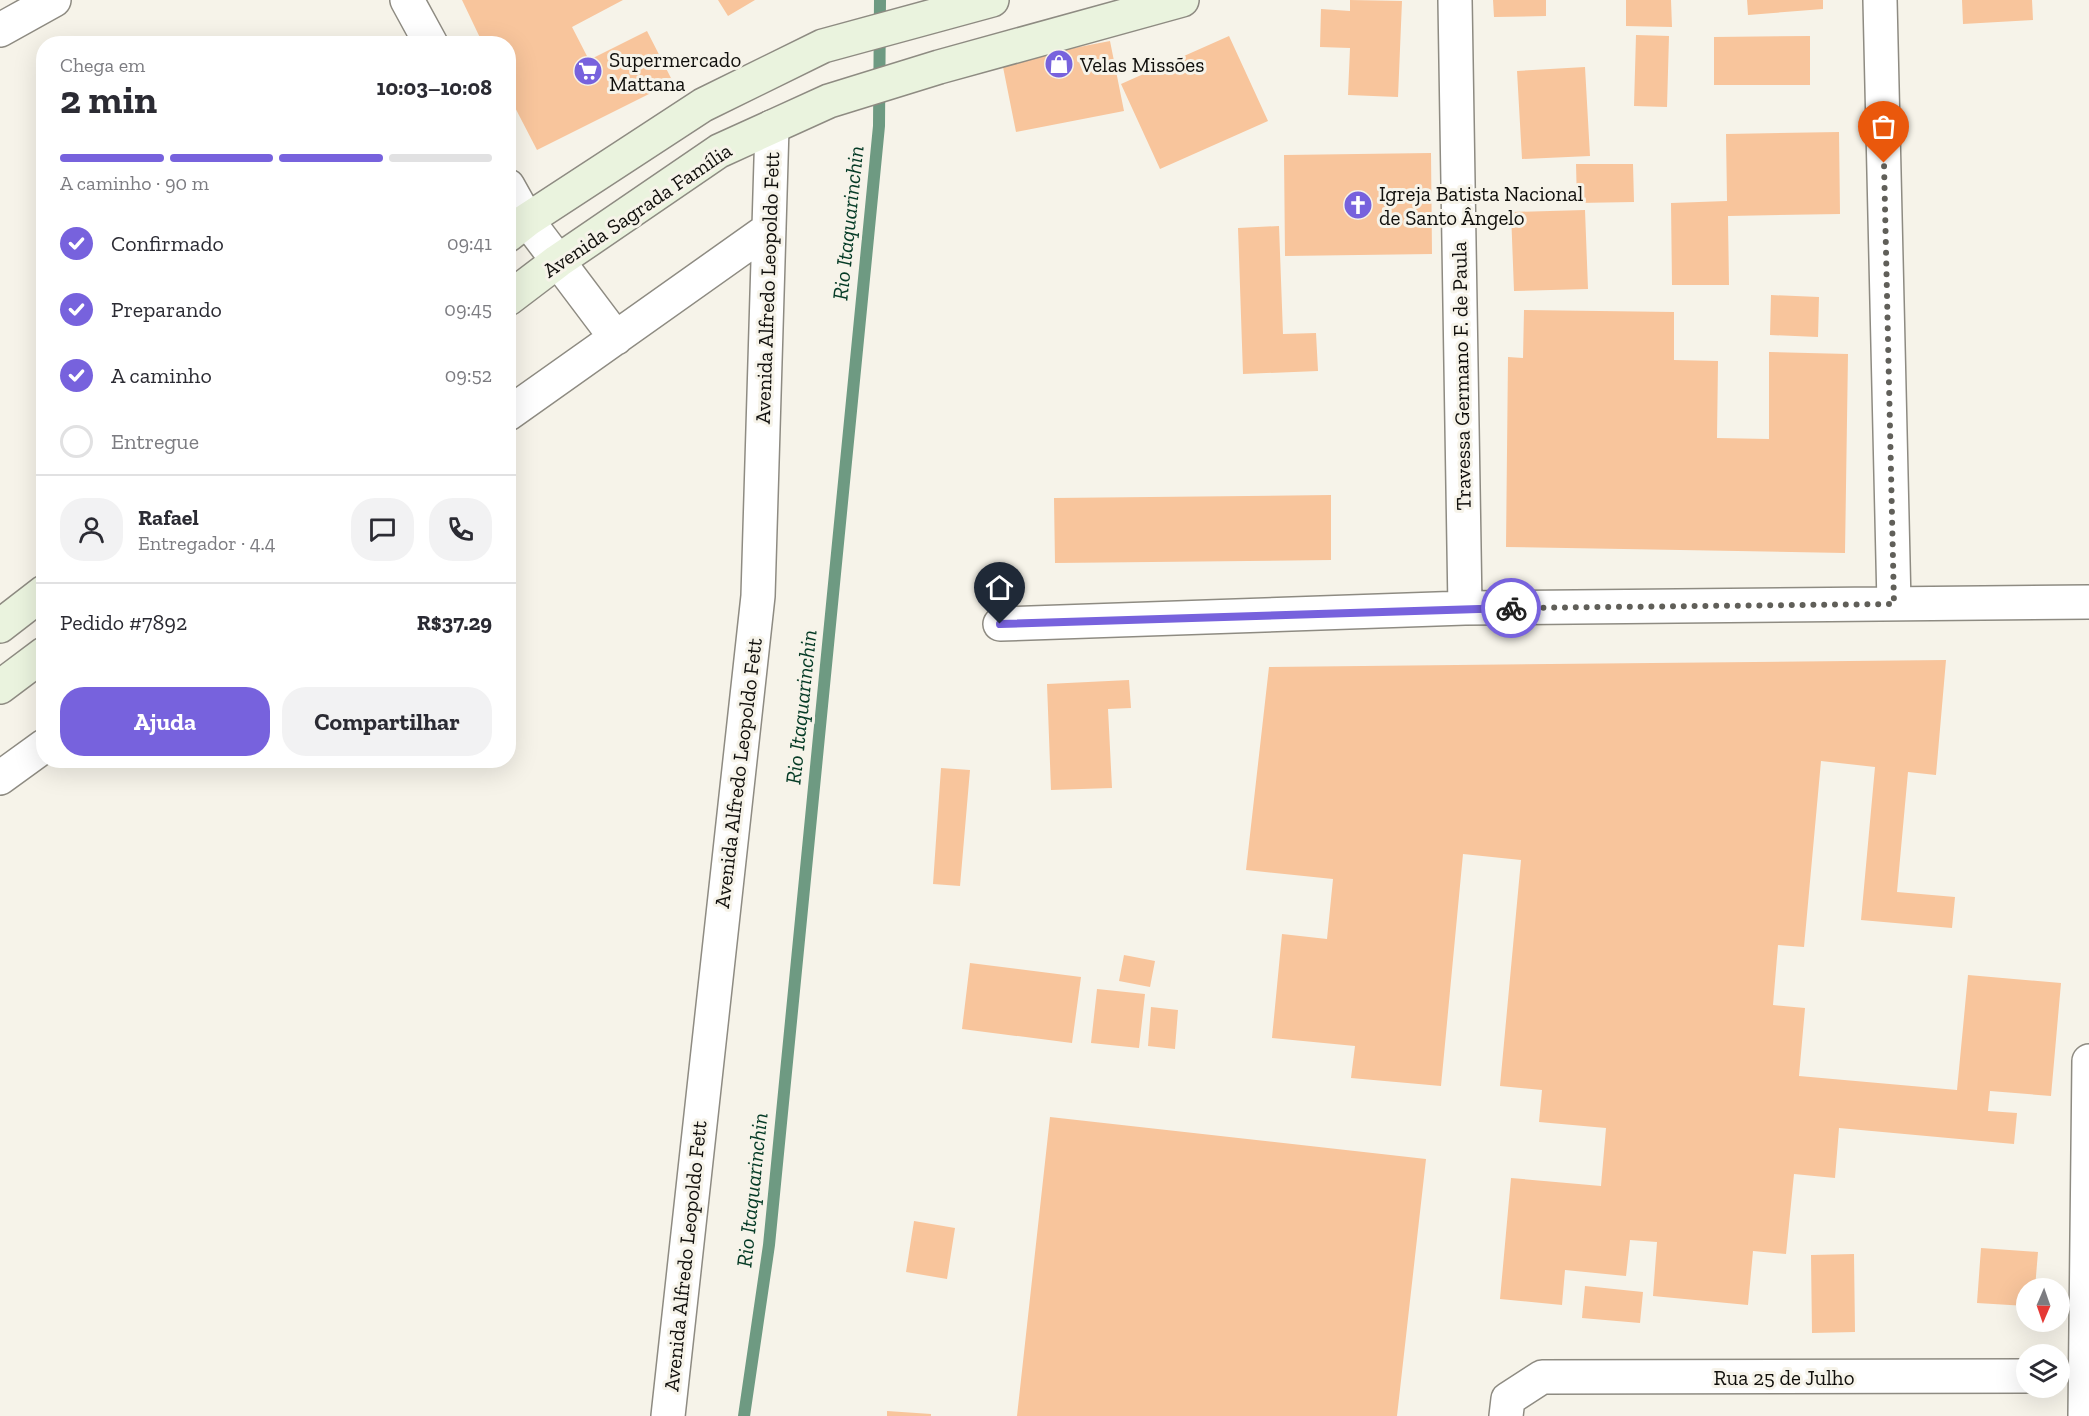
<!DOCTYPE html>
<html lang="pt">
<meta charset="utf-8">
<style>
body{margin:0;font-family:"Zilla Slab",serif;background:#f2f2f3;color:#2b2b33;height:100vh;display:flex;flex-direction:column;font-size:22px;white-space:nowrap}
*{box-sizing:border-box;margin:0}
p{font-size:20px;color:#7c7c81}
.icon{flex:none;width:33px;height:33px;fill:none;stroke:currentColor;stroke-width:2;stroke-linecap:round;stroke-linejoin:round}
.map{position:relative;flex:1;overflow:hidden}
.sheet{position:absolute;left:36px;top:36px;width:480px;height:732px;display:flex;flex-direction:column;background:#fff;border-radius:24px;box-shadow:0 6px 24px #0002}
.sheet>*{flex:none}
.needle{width:39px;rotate:182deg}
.buttons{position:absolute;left:2016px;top:1278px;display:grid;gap:12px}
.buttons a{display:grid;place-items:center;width:54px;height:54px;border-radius:50%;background:#fff;box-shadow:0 6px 24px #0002;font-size:30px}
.pin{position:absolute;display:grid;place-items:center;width:51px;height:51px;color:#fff;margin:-62px -26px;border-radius:50% 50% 50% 0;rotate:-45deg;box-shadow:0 0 6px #0007}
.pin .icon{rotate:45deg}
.courier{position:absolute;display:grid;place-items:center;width:60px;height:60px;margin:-30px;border:4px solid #7762dd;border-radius:50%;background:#fff;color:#222;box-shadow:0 2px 8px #0007}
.summary em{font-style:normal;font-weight:800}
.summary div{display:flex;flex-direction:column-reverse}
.summary{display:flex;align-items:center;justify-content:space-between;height:102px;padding:0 24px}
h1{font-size:39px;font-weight:800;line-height:45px}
.bar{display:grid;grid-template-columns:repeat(4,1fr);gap:9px 6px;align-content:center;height:72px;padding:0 24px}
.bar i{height:8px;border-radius:4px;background:#e1e1e2}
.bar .on{background:#7762dd}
.bar p{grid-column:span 4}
.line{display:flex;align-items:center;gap:15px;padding:0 24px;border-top:2px solid #e1e1e2}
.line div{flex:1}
.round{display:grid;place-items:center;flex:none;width:63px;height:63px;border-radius:24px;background:#f2f2f3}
ol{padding:0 24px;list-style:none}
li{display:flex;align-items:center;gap:18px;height:66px}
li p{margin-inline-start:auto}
li .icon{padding:6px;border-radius:50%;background:#7762dd;color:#fff;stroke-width:4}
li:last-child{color:#7c7c81}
li i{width:33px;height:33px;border:3px solid #e1e1e2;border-radius:50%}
.action{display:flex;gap:12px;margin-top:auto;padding:12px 24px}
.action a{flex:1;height:69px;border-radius:24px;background:#7762dd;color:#fff;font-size:24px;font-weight:800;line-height:69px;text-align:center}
.action a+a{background:#f2f2f3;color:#2b2b33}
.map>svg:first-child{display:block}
</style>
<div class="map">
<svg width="2089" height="1416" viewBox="0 0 2089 1416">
<rect width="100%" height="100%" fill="#f6f3e9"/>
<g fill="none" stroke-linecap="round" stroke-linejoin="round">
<path stroke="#6e9a82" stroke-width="12" d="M 744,1416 L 769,1245 L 879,126 L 880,0"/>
</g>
<path fill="#f8c59c" d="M 462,0 L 623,0 L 572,27 L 589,60 L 647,31 L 673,82 L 537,150 L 508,94 L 508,44 L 483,44 Z
M 718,0 L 755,0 L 728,16 Z
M 1350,0 L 1402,1 L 1398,97 L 1348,95 L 1350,48 L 1320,47 L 1321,9 L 1350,11 Z
M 1493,0 L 1546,0 L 1546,16 L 1494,17 Z
M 1626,0 L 1671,0 L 1672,27 L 1626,26 Z
M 1747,0 L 1823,0 L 1823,9 L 1748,15 Z
M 1962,0 L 2032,0 L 2033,20 L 1963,24 Z
M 1636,35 L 1669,36 L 1667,107 L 1634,106 Z
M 1229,36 L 1268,121 L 1160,169 L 1121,84 Z
M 1810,36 L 1810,85 L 1714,85 L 1714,37 Z
M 1110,41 L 1124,111 L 1016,132 L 1002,62 Z
M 1585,67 L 1590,156 L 1522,159 L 1517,71 Z
M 1839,132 L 1840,214 L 1728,216 L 1729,285 L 1672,285 L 1671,203 L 1727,201 L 1726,134 Z
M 1431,153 L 1432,254 L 1285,256 L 1284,155 Z
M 1576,164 L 1633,164 L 1634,202 L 1577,203 Z
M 1585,210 L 1588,289 L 1514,291 L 1511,212 Z
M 1279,226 L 1283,334 L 1316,333 L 1318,371 L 1243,374 L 1238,228 Z
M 1771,295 L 1819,297 L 1818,337 L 1770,335 Z
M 1524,310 L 1674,312 L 1674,360 L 1718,361 L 1717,438 L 1769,439 L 1769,352 L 1848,354 L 1845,553 L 1506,547 L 1508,357 L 1523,358 Z
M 1331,495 L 1331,560 L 1055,563 L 1054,498 Z
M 1946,660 L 1936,775 L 1908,772 L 1897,892 L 1955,897 L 1952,928 L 1861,920 L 1875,767 L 1821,761 L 1804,947 L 1778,945 L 1773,1005 L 1805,1008 L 1799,1076 L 1957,1090 L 1968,975 L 2061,983 L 2051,1096 L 1990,1091 L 1988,1111 L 2017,1113 L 2014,1144 L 1839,1128 L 1835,1178 L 1794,1174 L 1786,1254 L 1753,1251 L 1748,1305 L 1653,1296 L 1657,1242 L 1630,1240 L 1626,1276 L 1565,1270 L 1562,1305 L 1500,1299 L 1511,1178 L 1601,1186 L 1606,1128 L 1539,1122 L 1542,1090 L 1500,1086 L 1521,860 L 1463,854 L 1441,1086 L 1351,1078 L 1355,1046 L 1272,1038 L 1282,934 L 1327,939 L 1333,879 L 1246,870 L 1269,667 Z
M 1129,680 L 1131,708 L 1108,709 L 1112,788 L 1051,790 L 1047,684 Z
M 941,768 L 970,770 L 960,886 L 933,884 Z
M 1124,955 L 1155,961 L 1150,987 L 1119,981 Z
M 970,963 L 1081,977 L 1072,1043 L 962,1029 Z
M 1097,989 L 1145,994 L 1139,1048 L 1091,1043 Z
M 1151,1007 L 1178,1010 L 1175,1049 L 1148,1046 Z
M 1050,1117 L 1426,1159 L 1397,1416 L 1017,1416 Z
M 914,1221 L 955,1228 L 947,1279 L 906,1272 Z
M 1981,1248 L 2038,1252 L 2035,1288 L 2026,1288 L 2026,1306 L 1977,1303 Z
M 1854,1254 L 1855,1332 L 1812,1333 L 1811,1255 Z
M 1585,1286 L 1643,1292 L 1640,1323 L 1582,1318 Z
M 887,1411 L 931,1414 L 931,1416 L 887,1416 Z"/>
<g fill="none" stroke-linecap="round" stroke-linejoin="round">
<g stroke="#8e8b82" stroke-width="36">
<path id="minor" d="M 1455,0 L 1465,608
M 1880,0 L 1894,604
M 0,30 L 54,0
M 558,261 L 616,338
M 508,414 L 769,229
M 1000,624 L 1465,608 L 2089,602
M 0,778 L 44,746
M 668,1416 L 758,596 L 772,127
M 1506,1416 L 1508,1399 L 1542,1377 L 2026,1376
M 2085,1416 L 2089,1061"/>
</g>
<g stroke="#8e8b82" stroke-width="36">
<path id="tertiary" d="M 407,0 L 431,44
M 508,186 L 527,220 L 558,261"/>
</g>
<g stroke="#8e8b82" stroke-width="36">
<path id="secondary" d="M 508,235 L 527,220 L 703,105 L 823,46 L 992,0
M 508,299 L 558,261 L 719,151 L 829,101 L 939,67 L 1182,0
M 0,626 L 44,592
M 0,687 L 44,654"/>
</g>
<use href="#minor" stroke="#fff" stroke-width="33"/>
<use href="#tertiary" stroke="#fff" stroke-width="33"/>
<use href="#secondary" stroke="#eaf3de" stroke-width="33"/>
</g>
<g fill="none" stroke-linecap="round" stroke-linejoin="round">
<path stroke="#605f59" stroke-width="6" stroke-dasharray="0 10.8" d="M 1511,608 L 1894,604 L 1884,163"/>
<path stroke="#7762dd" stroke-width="8" d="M 1000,624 L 1511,608"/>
</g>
<defs>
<g id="shop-disc" transform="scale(1.5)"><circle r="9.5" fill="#7762dd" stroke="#f6f3e9"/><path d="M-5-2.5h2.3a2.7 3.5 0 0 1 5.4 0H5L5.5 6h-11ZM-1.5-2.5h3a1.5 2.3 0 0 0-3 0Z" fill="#fff"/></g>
<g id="supermarket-disc" transform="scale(1.5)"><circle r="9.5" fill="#7762dd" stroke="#f6f3e9"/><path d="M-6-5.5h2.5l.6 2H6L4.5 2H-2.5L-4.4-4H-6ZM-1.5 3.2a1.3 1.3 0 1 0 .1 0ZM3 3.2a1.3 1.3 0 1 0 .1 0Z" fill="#fff"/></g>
<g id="church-disc" transform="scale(1.5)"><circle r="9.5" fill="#7762dd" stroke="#f6f3e9"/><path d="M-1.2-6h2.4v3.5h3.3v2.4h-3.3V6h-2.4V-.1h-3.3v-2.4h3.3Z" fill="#fff"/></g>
</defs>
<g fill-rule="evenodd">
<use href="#shop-disc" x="1059" y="64"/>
<use href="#supermarket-disc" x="588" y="71"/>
<use href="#church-disc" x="1358" y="205"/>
</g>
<g text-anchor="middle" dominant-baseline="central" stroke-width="6" stroke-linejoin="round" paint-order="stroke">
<g font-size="21" fill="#100f0c" stroke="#f6f3e9" text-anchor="start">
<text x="609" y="59">Supermercado<tspan x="609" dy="24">Mattana</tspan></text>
<text x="1080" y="64">Velas Missões</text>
<text x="1379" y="193">Igreja Batista Nacional<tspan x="1379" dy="24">de Santo Ângelo</tspan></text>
</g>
<g font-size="21" fill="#100f0c" stroke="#f6f3e9">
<text transform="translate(637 210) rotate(-34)">Avenida Sagrada Família</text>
<text transform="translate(767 288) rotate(-88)">Avenida Alfredo Leopoldo Fett</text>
<text transform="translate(1461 376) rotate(-91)">Travessa Germano F. de Paula</text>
<text transform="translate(738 773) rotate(-83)">Avenida Alfredo Leopoldo Fett</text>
<text transform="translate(685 1256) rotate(-84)">Avenida Alfredo Leopoldo Fett</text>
<text x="1784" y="1377">Rua 25 de Julho</text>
</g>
<g font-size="22" font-style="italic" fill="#043a25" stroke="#f6f3e9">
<text transform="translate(848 223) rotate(-84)">Rio Itaquarinchin</text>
<text transform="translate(801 707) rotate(-84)">Rio Itaquarinchin</text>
<text transform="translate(752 1190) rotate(-84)">Rio Itaquarinchin</text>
</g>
</g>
</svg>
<div class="buttons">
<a><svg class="needle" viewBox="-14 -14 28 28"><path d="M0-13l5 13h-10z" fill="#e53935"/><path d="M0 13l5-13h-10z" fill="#7c7c81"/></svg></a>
<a><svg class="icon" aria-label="layers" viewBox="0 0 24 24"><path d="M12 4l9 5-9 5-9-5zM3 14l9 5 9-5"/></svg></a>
</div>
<div class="pin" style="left:1884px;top:163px;background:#ea580c"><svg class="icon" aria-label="bag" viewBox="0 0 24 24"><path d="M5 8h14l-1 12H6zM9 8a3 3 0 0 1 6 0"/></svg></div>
<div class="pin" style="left:1000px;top:624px;background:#1f2937"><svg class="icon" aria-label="home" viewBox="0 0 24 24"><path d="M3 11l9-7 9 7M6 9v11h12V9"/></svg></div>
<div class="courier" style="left:1511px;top:608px"><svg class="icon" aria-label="bike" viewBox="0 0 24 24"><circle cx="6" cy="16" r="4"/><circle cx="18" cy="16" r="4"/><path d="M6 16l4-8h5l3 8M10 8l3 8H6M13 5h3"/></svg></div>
<section class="sheet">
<div class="summary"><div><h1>2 min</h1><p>Chega em</p></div><em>10:03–10:08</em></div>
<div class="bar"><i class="on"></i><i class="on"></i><i class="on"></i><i></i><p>A caminho · 90 m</p></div>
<ol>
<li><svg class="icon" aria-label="check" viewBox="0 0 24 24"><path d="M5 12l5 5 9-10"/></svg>Confirmado<p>09:41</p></li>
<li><svg class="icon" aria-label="check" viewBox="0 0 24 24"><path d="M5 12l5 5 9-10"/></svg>Preparando<p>09:45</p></li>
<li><svg class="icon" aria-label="check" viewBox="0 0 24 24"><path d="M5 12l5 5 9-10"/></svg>A caminho<p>09:52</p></li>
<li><i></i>Entregue</li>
</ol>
<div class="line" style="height:108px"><a class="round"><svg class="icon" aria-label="person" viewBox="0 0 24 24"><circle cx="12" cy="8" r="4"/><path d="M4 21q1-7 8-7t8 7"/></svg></a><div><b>Rafael</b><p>Entregador · 4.4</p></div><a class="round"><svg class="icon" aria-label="chat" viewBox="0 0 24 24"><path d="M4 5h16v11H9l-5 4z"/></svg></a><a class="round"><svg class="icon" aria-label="phone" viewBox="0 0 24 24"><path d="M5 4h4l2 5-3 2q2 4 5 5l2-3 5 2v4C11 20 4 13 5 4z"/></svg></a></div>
<div class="line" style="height:78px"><div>Pedido #7892</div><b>R$37.29</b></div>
<div class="action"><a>Ajuda</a><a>Compartilhar</a></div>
</section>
</div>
